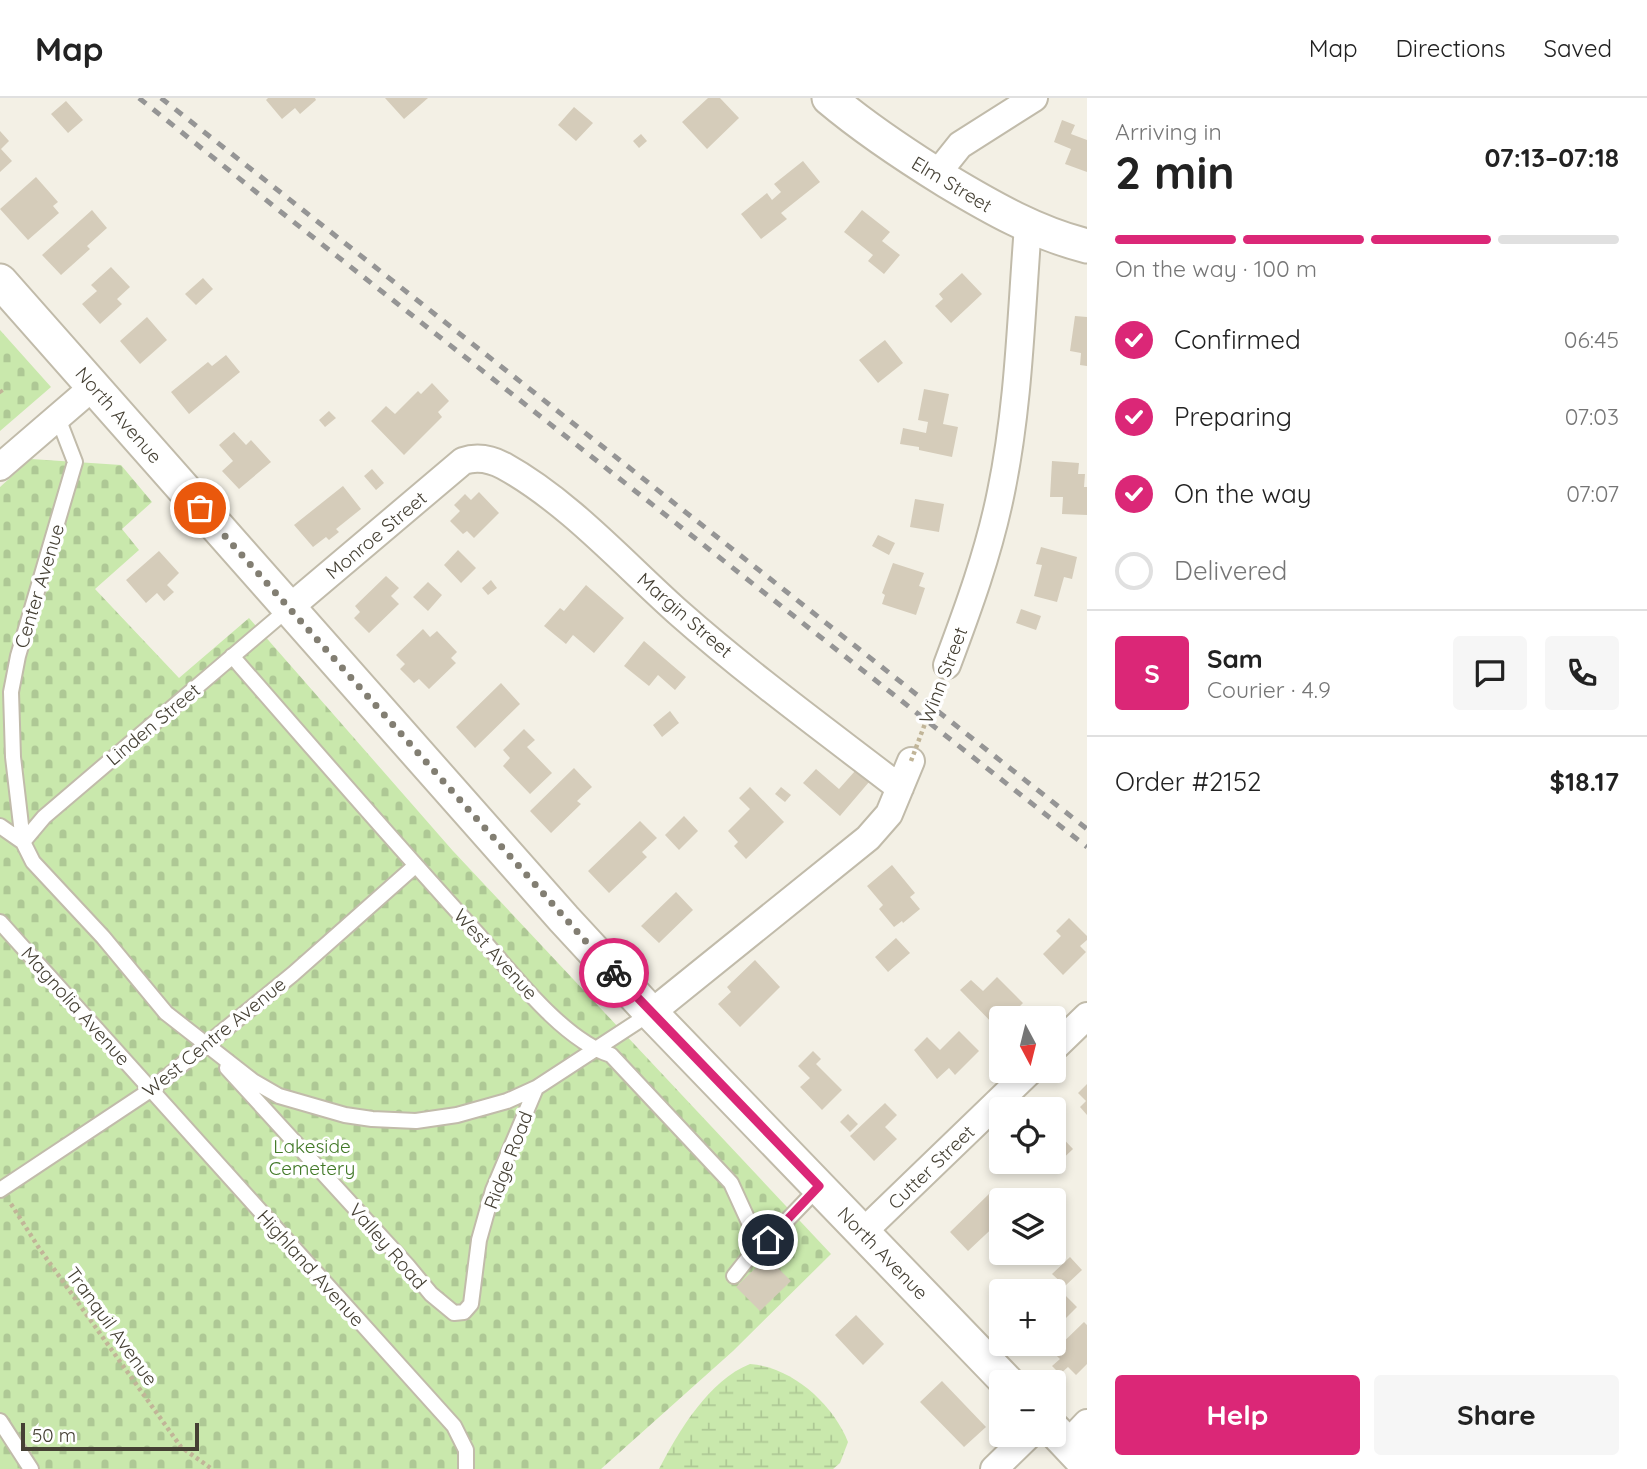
<!DOCTYPE html>
<meta charset="utf-8">
<style>
body{margin:0;font-family:Quicksand,sans-serif;background:#f6f6f6;color:#222;height:100vh;display:flex;flex-direction:column;font-size:26px;white-space:nowrap}
*{box-sizing:border-box;margin:0}
p{font-size:23px;color:#767676}
.icon{flex:none;width:38px;height:38px;fill:none;stroke:currentColor;stroke-width:2;stroke-linecap:round;stroke-linejoin:round}
.map{position:relative;flex:1;overflow:hidden}
.panel{display:flex;flex-direction:column;background:#fff;width:560px}
.panel>*{flex:none}
.needle{width:46px;rotate:173deg}
.fabs{position:absolute;left:989px;top:908px;display:grid;gap:14px}
.fabs a{display:grid;place-items:center;width:77px;height:77px;border-radius:7px;background:#fff;box-shadow:0 4px 10px #0003;font-size:35px}
.scale{position:absolute;left:21px;bottom:18px;width:178px;box-sizing:border-box;padding-left:7px;border:4px solid #454034;border-top:0;font-size:19px;line-height:24px;white-space:nowrap;color:#454034;-webkit-text-stroke:5px #fff;paint-order:stroke}
.pin{position:absolute;display:grid;place-items:center;width:60px;height:60px;color:#fff;margin:-30px;border:4px solid #fff;border-radius:50%;box-shadow:0 2px 7px #0007}
.courier{position:absolute;display:grid;place-items:center;width:70px;height:70px;margin:-35px;border:5px solid #db2777;border-radius:50%;background:#fff;color:#222;box-shadow:0 2px 9px #0007}
.head em{font-style:normal;font-weight:700}
.head div{display:flex;flex-direction:column-reverse}
.head{display:flex;align-items:center;justify-content:space-between;height:119px;padding:0 28px}
h1{font-size:46px;font-weight:700;line-height:52px}
.bar{display:grid;grid-template-columns:repeat(4,1fr);gap:10px 7px;align-content:center;height:84px;padding:0 28px}
.bar i{height:9px;border-radius:5px;background:#e0e0e0}
.bar .selected{background:#db2777}
.bar p{grid-column:span 4}
.line{display:flex;align-items:center;gap:18px;padding:0 28px;border-top:2px solid #e0e0e0}
.line div{flex:1}
.round{display:grid;place-items:center;flex:none;width:74px;height:74px;border-radius:7px;background:#f6f6f6}
ol{padding:0 28px;list-style:none}
li{display:flex;align-items:center;gap:21px;height:77px}
li p{margin-inline-start:auto}
li .icon{padding:7px;border-radius:50%;background:#db2777;color:#fff;stroke-width:4}
li:last-child{color:#767676}
li i{width:38px;height:38px;border:4px solid #e0e0e0;border-radius:50%}
.button{display:flex;gap:14px;margin-top:auto;padding:14px 28px}
.button a{flex:1;height:80px;border-radius:7px;background:#db2777;color:#fff;font-size:28px;font-weight:700;line-height:80px;text-align:center}
.button a+a{background:#f6f6f6;color:#222}
header{display:flex;align-items:center;gap:42px;box-sizing:border-box;height:98px;padding:0 35px;background:#fff;border-bottom:2px solid #e0e0e0}
header strong{font-size:33px}
nav{display:flex;gap:38px;margin-inline-start:auto;font-size:24px}
main{display:flex;flex:1;min-height:0}
.map>svg:first-child{display:block}
</style>
<header>
<strong>Map</strong>
<nav><a>Map</a><a>Directions</a><a>Saved</a></nav>
</header>
<main>
<div class="map">
<svg width="1087" height="1371" viewBox="0 0 1087 1371">
<defs>
<pattern id="wetland-marsh" width="20" height="14" patternUnits="userSpaceOnUse" patternTransform="scale(1.75)"><rect width="20" height="14" fill="#c9e8ac"/><path d="M1 5h8M5 5V1M11 12h8M15 12V8" fill="none" stroke="#aec895"/></pattern>
<pattern id="cemetery-stones" width="16" height="16" patternUnits="userSpaceOnUse" patternTransform="scale(1.75)"><rect width="16" height="16" fill="#c9e8ac"/><path d="M2 7V4a2 2 0 0 1 4 0v3zM10 15v-3a2 2 0 0 1 4 0v3z" fill="#aec895"/></pattern>
</defs>
<rect width="100%" height="100%" fill="#f3f0e5"/>
<path fill="url(#wetland-marsh)" d="M 750,1266 C 792,1269 833,1306 848,1344 L 840,1365 L 833,1371 L 659,1371 C 678,1334 709,1282 750,1266 Z"/>
<path fill="url(#cemetery-stones)" d="M 0,232 L 51,289 L 0,333 Z
M 31,361 L 121,367 L 152,404 L 122,431 L 139,452 L 95,491 L 179,580 L 249,520 L 453,753 L 831,1156 L 733,1253 L 601,1371 L 0,1371 L 0,389 Z"/>
<path fill="#d5ccba" d="M 268,0 L 315,0 L 316,2 L 300,16 L 295,10 L 282,21 L 266,2 Z
M 385,0 L 428,0 L 404,21 Z
M 708,0 L 720,0 L 739,20 L 707,51 L 682,24 Z
M 66,3 L 83,22 L 68,35 L 51,16 Z
M 574,9 L 593,25 L 576,43 L 558,27 Z
M 1062,22 L 1075,27 L 1071,36 L 1087,42 L 1087,74 L 1065,66 L 1071,51 L 1054,44 Z
M 0,33 L 9,43 L 1,51 L 12,63 L 0,74 Z
M 641,36 L 647,43 L 639,50 L 633,43 Z
M 803,63 L 820,84 L 781,115 L 787,121 L 761,141 L 741,116 L 767,95 L 772,102 L 781,94 L 774,86 Z
M 36,79 L 58,104 L 53,108 L 59,115 L 28,142 L 0,111 Z
M 92,112 L 107,130 L 87,148 L 90,151 L 61,177 L 42,157 Z
M 862,112 L 890,134 L 882,143 L 900,157 L 884,176 L 868,163 L 873,157 L 844,134 Z
M 111,169 L 130,189 L 117,201 L 122,206 L 100,226 L 82,206 L 97,193 L 91,187 Z
M 962,175 L 982,196 L 951,225 L 935,208 L 943,201 L 939,196 Z
M 203,180 L 213,191 L 196,207 L 185,196 Z
M 1075,218 L 1087,219 L 1087,268 L 1080,267 L 1081,255 L 1070,253 Z
M 147,219 L 167,242 L 140,266 L 120,243 Z
M 885,242 L 903,265 L 878,285 L 859,262 Z
M 226,257 L 240,274 L 189,316 L 171,294 L 208,264 L 212,268 Z
M 432,285 L 449,303 L 438,314 L 442,319 L 404,357 L 371,323 L 386,308 L 395,316 L 418,293 L 421,296 Z
M 924,291 L 949,296 L 943,326 L 958,329 L 952,359 L 919,352 L 919,349 L 900,346 L 903,330 L 926,335 L 928,324 L 918,322 Z
M 329,313 L 336,320 L 325,329 L 319,322 Z
M 234,334 L 246,347 L 251,342 L 271,364 L 239,391 L 222,373 L 233,363 L 219,347 Z
M 1052,363 L 1079,365 L 1078,376 L 1085,376 L 1084,389 L 1087,389 L 1087,417 L 1062,416 L 1063,399 L 1050,399 Z
M 372,371 L 384,385 L 376,392 L 364,378 Z
M 343,388 L 361,411 L 336,431 L 339,434 L 329,442 L 326,439 L 313,449 L 294,427 Z
M 479,394 L 499,415 L 474,440 L 467,433 L 463,436 L 450,423 L 460,413 L 454,407 L 465,396 L 471,402 Z
M 915,401 L 944,406 L 939,434 L 910,429 Z
M 878,437 L 895,445 L 889,457 L 872,448 Z
M 1041,449 L 1077,459 L 1072,481 L 1064,479 L 1057,504 L 1034,498 L 1042,467 L 1036,466 Z
M 458,452 L 476,470 L 461,485 L 444,467 Z
M 159,453 L 179,475 L 167,487 L 174,494 L 164,503 L 157,495 L 146,505 L 126,482 Z
M 893,465 L 924,475 L 919,488 L 925,490 L 916,517 L 882,506 L 885,497 L 882,495 Z
M 386,478 L 399,490 L 391,498 L 399,506 L 369,535 L 354,520 L 360,514 L 355,508 Z
M 491,482 L 497,490 L 488,497 L 482,490 Z
M 428,484 L 442,497 L 428,513 L 413,499 Z
M 586,487 L 624,520 L 594,555 L 573,537 L 566,546 L 544,528 L 560,510 L 564,513 Z
M 1021,511 L 1041,518 L 1036,532 L 1016,525 Z
M 423,531 L 430,539 L 437,533 L 457,554 L 451,560 L 456,565 L 429,591 L 419,581 L 414,585 L 400,571 L 405,566 L 396,557 Z
M 644,543 L 686,579 L 675,592 L 658,577 L 649,588 L 624,568 Z
M 501,585 L 520,606 L 475,650 L 456,629 Z
M 670,613 L 679,625 L 662,639 L 653,627 Z
M 524,631 L 535,642 L 527,649 L 552,675 L 530,696 L 503,668 L 510,660 L 503,652 Z
M 574,670 L 592,689 L 577,703 L 581,706 L 551,735 L 530,713 Z
M 816,671 L 839,691 L 855,673 L 869,684 L 840,718 L 803,685 Z
M 750,689 L 784,724 L 746,761 L 734,748 L 738,744 L 728,733 L 750,711 L 739,700 Z
M 781,689 L 791,697 L 785,704 L 775,696 Z
M 684,718 L 698,733 L 679,752 L 665,737 Z
M 640,723 L 657,740 L 642,754 L 647,759 L 609,795 L 588,773 Z
M 892,767 L 915,795 L 910,799 L 920,811 L 903,825 L 902,823 L 894,829 L 879,811 L 883,807 L 867,788 Z
M 676,794 L 693,812 L 659,845 L 641,828 Z
M 1069,820 L 1087,838 L 1087,842 L 1080,848 L 1086,854 L 1063,877 L 1043,856 L 1061,838 L 1056,833 Z
M 896,840 L 910,855 L 888,874 L 875,859 Z
M 755,862 L 780,889 L 740,929 L 718,906 L 731,894 L 727,889 Z
M 997,879 L 1023,905 L 1012,916 L 1017,920 L 1001,920 L 1001,934 L 960,892 L 971,882 L 983,893 Z
M 959,933 L 979,953 L 955,977 L 949,970 L 937,981 L 914,952 L 927,939 L 940,952 Z
M 813,953 L 821,961 L 816,966 L 842,992 L 822,1012 L 800,989 L 810,980 L 798,968 Z
M 1087,986 L 1087,1017 L 1080,1009 L 1086,1003 L 1078,995 Z
M 885,1005 L 897,1017 L 885,1029 L 897,1041 L 874,1063 L 850,1038 Z
M 848,1016 L 858,1026 L 850,1034 L 840,1024 Z
M 1054,1031 L 1073,1051 L 1054,1069 L 1049,1064 L 1054,1064 Z
M 990,1095 L 1001,1107 L 1001,1122 L 968,1153 L 950,1134 Z
M 1054,1117 L 1066,1119 L 1064,1128 L 1054,1127 Z
M 767,1159 L 791,1183 L 760,1213 L 736,1189 Z
M 1070,1159 L 1082,1172 L 1065,1188 L 1052,1176 Z
M 1062,1194 L 1077,1209 L 1054,1232 L 1054,1202 Z
M 856,1217 L 884,1246 L 863,1267 L 835,1237 Z
M 1084,1224 L 1087,1227 L 1087,1266 L 1076,1277 L 1068,1269 L 1060,1276 L 1052,1268 L 1060,1261 L 1053,1254 Z
M 942,1283 L 986,1329 L 964,1349 L 920,1304 Z"/>
<g fill="none" stroke-linecap="round" stroke-linejoin="round">
<g stroke="#c1bbaa" stroke-width="18">
<path id="service" d="M 58,320 L 75,364 L 18,558 L 11,594 L 13,659 L 23,744 L 33,764 L 103,839 L 166,915 L 253,983 L 279,998 L 345,1017 L 372,1021 L 416,1023 L 457,1017 L 507,1003 L 536,990 L 651,915
M 232,558 C 313,651 393,743 475,833 C 510,872 562,942 611,957 L 731,1085 L 758,1144 L 768,1142 L 819,1089
M 0,728 L 23,744
M 23,744 L 44,719 L 288,511
M 0,824 L 454,1328 L 466,1352 L 466,1371
M 227,970 L 407,1167 L 431,1196 L 454,1215 L 464,1214 L 471,1206 L 479,1142 L 493,1092 L 536,990
M 0,1092 L 152,991 L 293,876 L 415,768
M 734,1178 L 760,1145
M 0,1323 L 31,1371"/>
</g>
<g stroke="#c1bbaa" stroke-width="30">
<path id="minor" d="M 936,77 L 960,47 L 1034,0
M 0,369 L 94,288
M 288,511 L 463,363 C 478,358 491,361 504,368 C 569,404 624,466 679,515 C 749,577 826,633 900,690
M 947,567 C 968,511 989,454 1001,394 C 1019,307 1021,217 1028,128
M 651,915 L 868,740 L 889,716 L 911,663
M 1054,950 L 1087,918
M 862,1135 L 1030,973
M 1067,1346 L 1087,1325
M 994,1371 L 1029,1337"/>
</g>
<g stroke="#c1bbaa" stroke-width="37">
<path id="tertiary" d="M 829,0 C 867,32 905,57 947,83 C 992,110 1036,135 1087,148
M 0,183 L 564,821 L 651,915 L 1007,1284
M 1054,1332 L 1087,1367"/>
</g>
<path stroke="#c1b598" stroke-width="4.5" stroke-dasharray="3.5 3.5" stroke-linecap="butt" d="M 0,292 L 2,295 L 0,297
M 11,1106 L 39,1150 L 181,1349 L 212,1371"/>
<use href="#service" stroke="#fff" stroke-width="14"/>
<use href="#minor" stroke="#fff" stroke-width="26"/>
<use href="#tertiary" stroke="#fff" stroke-width="33"/>
<path stroke="#959595" stroke-width="5" stroke-dasharray="9 9" stroke-linecap="butt" d="M 139,0 L 281,114 L 1087,749
M 161,0 L 1087,731"/>
<path stroke="#c1b598" stroke-width="4.5" stroke-dasharray="3.5 3.5" stroke-linecap="butt" d="M 911,663 L 947,567"/>
</g>
<g fill="none" stroke-linecap="round" stroke-linejoin="round">
<path stroke="#827e72" stroke-width="7" stroke-dasharray="0 12.6" d="M 200,410 L 614,875"/>
<path stroke="#db2777" stroke-width="9" d="M 614,875 L 819,1088 L 768,1142"/>
</g>
<g text-anchor="middle" dominant-baseline="central" stroke-width="7" stroke-linejoin="round" paint-order="stroke">
<g font-size="19" fill="#454034" stroke="#fff">
<text transform="translate(952 86) rotate(31)">Elm Street</text>
<text transform="translate(119 317) rotate(49)">North Avenue</text>
<text transform="translate(376 437) rotate(-40)">Monroe Street</text>
<text transform="translate(39 488) rotate(-73)">Center Avenue</text>
<text transform="translate(685 517) rotate(41)">Margin Street</text>
<text transform="translate(943 577) rotate(-69)">Winn Street</text>
<text transform="translate(153 626) rotate(-40)">Linden Street</text>
<text transform="translate(496 856) rotate(48)">West Avenue</text>
<text transform="translate(76 908) rotate(48)">Magnolia Avenue</text>
<text transform="translate(214 939) rotate(-39)">West Centre Avenue</text>
<text transform="translate(508 1062) rotate(-69)">Ridge Road</text>
<text transform="translate(931 1069) rotate(-44)">Cutter Street</text>
<text transform="translate(388 1148) rotate(49)">Valley Road</text>
<text transform="translate(883 1155) rotate(46)">North Avenue</text>
<text transform="translate(311 1170) rotate(48)">Highland Avenue</text>
<text transform="translate(112 1228) rotate(54)">Tranquil Avenue</text>
</g>
<g font-size="19" fill="#407826" stroke="#fff">
<text x="312" y="1048">Lakeside<tspan x="312" dy="22">Cemetery</tspan></text>
</g>
</g>
</svg>
<div class="fabs">
<a><svg class="needle" viewBox="-14 -14 28 28"><path d="M0-13l5 13h-10z" fill="#e53935"/><path d="M0 13l5-13h-10z" fill="#767676"/></svg></a>
<a><svg class="icon" aria-label="locate" viewBox="0 0 24 24"><circle cx="12" cy="12" r="6"/><path d="M12 2v4M12 18v4M2 12h4M18 12h4"/></svg></a>
<a><svg class="icon" aria-label="layers" viewBox="0 0 24 24"><path d="M12 4l9 5-9 5-9-5zM3 14l9 5 9-5"/></svg></a>
<a>+</a>
<a>−</a>
</div>
<div class="scale">50 m</div>
<div class="pin" style="left:200px;top:410px;background:#ea580c"><svg class="icon" aria-label="bag" viewBox="0 0 24 24"><path d="M5 8h14l-1 12H6zM9 8a3 3 0 0 1 6 0"/></svg></div>
<div class="pin" style="left:768px;top:1142px;background:#1f2937"><svg class="icon" aria-label="home" viewBox="0 0 24 24"><path d="M3 11l9-7 9 7M6 9v11h12V9"/></svg></div>
<div class="courier" style="left:614px;top:875px"><svg class="icon" aria-label="bike" viewBox="0 0 24 24"><circle cx="6" cy="16" r="4"/><circle cx="18" cy="16" r="4"/><path d="M6 16l4-8h5l3 8M10 8l3 8H6M13 5h3"/></svg></div>
</div>
<section class="panel">
<div class="head"><div><h1>2 min</h1><p>Arriving in</p></div><em>07:13–07:18</em></div>
<div class="bar"><i class="selected"></i><i class="selected"></i><i class="selected"></i><i></i><p>On the way · 100 m</p></div>
<ol>
<li><svg class="icon" aria-label="check" viewBox="0 0 24 24"><path d="M5 12l5 5 9-10"/></svg>Confirmed<p>06:45</p></li>
<li><svg class="icon" aria-label="check" viewBox="0 0 24 24"><path d="M5 12l5 5 9-10"/></svg>Preparing<p>07:03</p></li>
<li><svg class="icon" aria-label="check" viewBox="0 0 24 24"><path d="M5 12l5 5 9-10"/></svg>On the way<p>07:07</p></li>
<li><i></i>Delivered</li>
</ol>
<div class="line" style="height:126px"><b class="round" style="background:#db2777;color:#fff">S</b><div><b>Sam</b><p>Courier · 4.9</p></div><a class="round"><svg class="icon" aria-label="chat" viewBox="0 0 24 24"><path d="M4 5h16v11H9l-5 4z"/></svg></a><a class="round"><svg class="icon" aria-label="phone" viewBox="0 0 24 24"><path d="M5 4h4l2 5-3 2q2 4 5 5l2-3 5 2v4C11 20 4 13 5 4z"/></svg></a></div>
<div class="line" style="height:91px"><div>Order #2152</div><b>$18.17</b></div>
<div class="button"><a>Help</a><a>Share</a></div>
</section>
</main>
